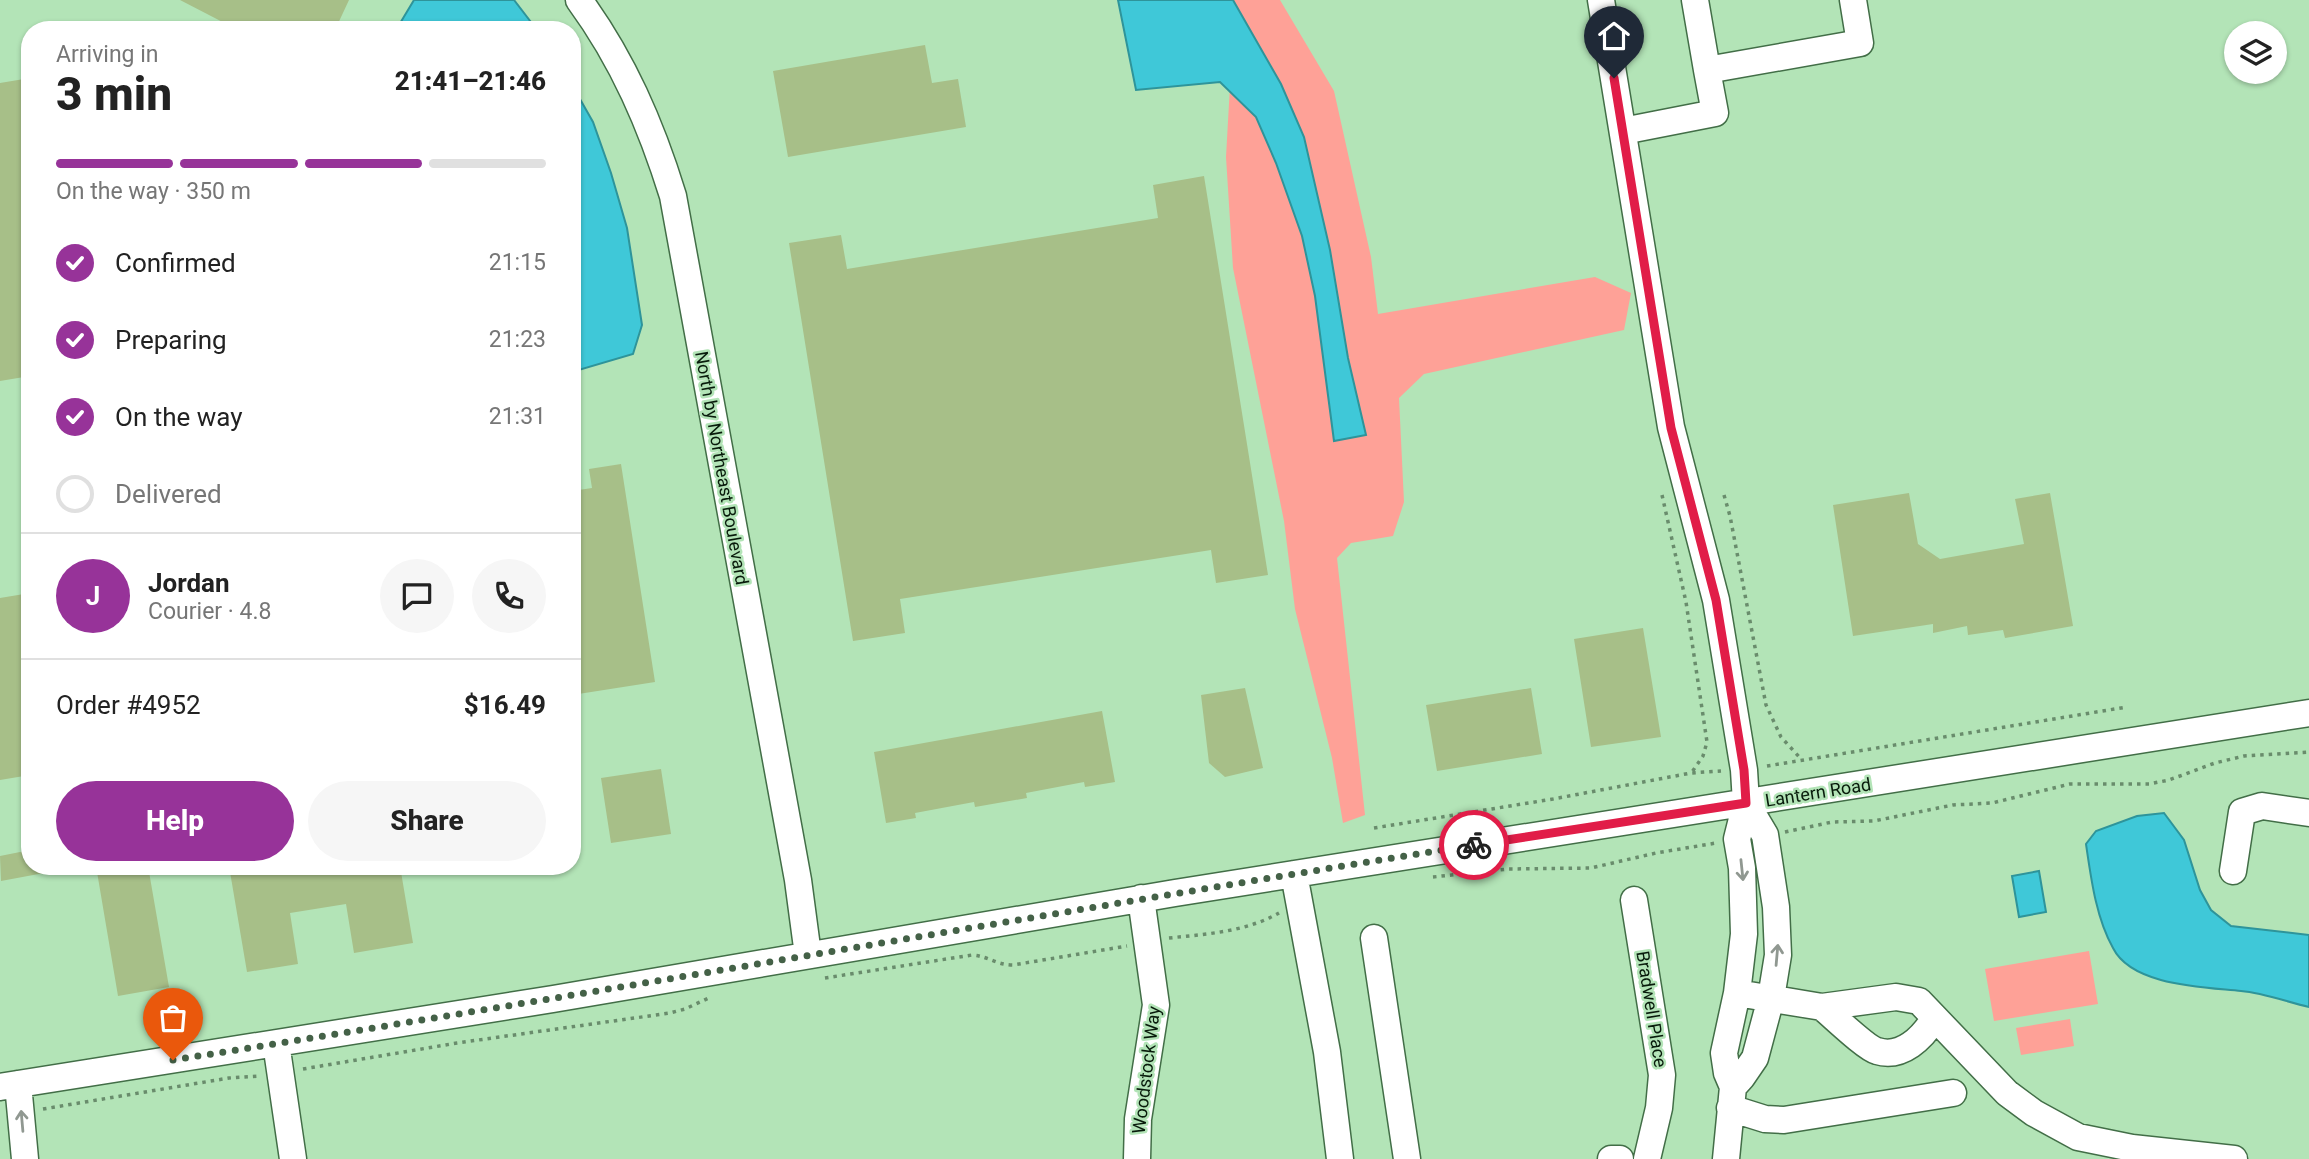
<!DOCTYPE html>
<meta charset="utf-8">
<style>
body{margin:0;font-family:Roboto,sans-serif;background:#f6f6f6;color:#222;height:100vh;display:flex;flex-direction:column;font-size:26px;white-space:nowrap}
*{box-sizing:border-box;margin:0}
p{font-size:23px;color:#767676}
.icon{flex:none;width:38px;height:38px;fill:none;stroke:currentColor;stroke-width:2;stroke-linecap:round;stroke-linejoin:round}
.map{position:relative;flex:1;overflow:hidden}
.side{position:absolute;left:21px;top:21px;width:560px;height:854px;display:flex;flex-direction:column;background:#fff;border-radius:28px;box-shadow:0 2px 5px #0004}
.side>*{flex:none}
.buttons{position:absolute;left:2224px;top:21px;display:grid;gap:14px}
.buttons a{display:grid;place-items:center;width:63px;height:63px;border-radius:50%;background:#fff;box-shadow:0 2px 5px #0004;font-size:35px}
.pin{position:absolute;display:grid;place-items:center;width:60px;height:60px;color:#fff;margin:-72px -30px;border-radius:50% 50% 50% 0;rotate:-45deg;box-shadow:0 0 7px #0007}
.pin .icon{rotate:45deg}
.courier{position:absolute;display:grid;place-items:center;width:70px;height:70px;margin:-35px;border:5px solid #e11d48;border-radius:50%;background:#fff;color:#222;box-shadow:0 2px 9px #0007}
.head em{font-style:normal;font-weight:800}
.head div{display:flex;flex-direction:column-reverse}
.head{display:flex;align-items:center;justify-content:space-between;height:119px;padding:0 35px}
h1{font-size:46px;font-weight:800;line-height:52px}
.bar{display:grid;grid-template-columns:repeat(4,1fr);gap:10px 7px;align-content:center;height:84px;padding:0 35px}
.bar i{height:9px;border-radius:5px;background:#e0e0e0}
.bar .on{background:#973399}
.bar p{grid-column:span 4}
.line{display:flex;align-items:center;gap:18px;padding:0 35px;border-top:2px solid #e0e0e0}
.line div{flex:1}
.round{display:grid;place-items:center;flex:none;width:74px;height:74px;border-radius:37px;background:#f6f6f6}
ol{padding:0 35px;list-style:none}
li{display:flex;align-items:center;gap:21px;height:77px}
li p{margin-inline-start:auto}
li .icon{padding:7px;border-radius:50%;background:#973399;color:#fff;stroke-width:4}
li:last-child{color:#767676}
li i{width:38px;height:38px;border:4px solid #e0e0e0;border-radius:50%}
.primary-button{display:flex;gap:14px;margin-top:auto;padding:14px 35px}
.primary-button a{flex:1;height:80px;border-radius:42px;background:#973399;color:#fff;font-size:28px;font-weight:800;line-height:80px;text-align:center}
.primary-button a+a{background:#f6f6f6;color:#222}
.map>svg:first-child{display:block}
</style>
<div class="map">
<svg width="2309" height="1159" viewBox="0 0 2309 1159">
<rect width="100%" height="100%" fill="#b3e4b7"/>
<path fill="#fea197" d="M 1227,0 L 1280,0 L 1334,91 L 1371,257 L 1378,314 L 1595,277 L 1631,293 L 1624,330 L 1424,374 L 1399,398 L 1404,502 L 1393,536 L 1351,543 L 1337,558 L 1365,815 L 1343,823 L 1332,758 L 1295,609 L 1284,521 L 1233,268 L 1226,157 L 1232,50 Z
M 2089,951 L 2098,1004 L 1994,1021 L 1985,969 Z
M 2070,1019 L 2074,1046 L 2021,1055 L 2016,1028 Z"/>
<path fill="#3fc8d8" stroke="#2e949a" stroke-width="2" d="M 414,0 L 514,0 L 537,30 L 396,30 Z
M 1118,0 L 1233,0 L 1281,84 L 1304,137 L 1330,250 L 1348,358 L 1366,435 L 1334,441 L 1315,296 L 1302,236 L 1276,163 L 1256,117 L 1220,82 L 1136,90 Z
M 572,85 L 593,122 L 611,173 L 627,228 L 642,325 L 633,354 L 572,372 Z
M 2164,813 L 2184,840 L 2200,890 L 2211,910 L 2231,926 L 2309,935 L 2309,1007 C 2287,1002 2264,993 2241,991 C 2204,987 2132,986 2113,948 C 2096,918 2091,878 2086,844 L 2096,831 L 2137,816 Z
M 2039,871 L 2046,912 L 2019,917 L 2012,876 Z"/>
<path fill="#a7bf88" d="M 180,0 L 349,0 L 335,30 L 238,30 Z
M 925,45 L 932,83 L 958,79 L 966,127 L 788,157 L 773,71 Z
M 30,78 L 30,376 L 0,381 L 0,83 Z
M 1204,176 L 1268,575 L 1216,583 L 1211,550 L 900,599 L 905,633 L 853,641 L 789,243 L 841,235 L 847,269 L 1158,218 L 1153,185 Z
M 621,464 L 655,682 L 572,695 L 572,491 L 592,488 L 589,469 Z
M 1909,493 L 1918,544 L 1940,559 L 2024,544 L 2015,499 L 2050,493 L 2073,626 L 2005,638 L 2003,630 L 1968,635 L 1967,626 L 1933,633 L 1933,624 L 1853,636 L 1833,505 Z
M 30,593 L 30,775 L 0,780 L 0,598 Z
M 1643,628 L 1661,737 L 1591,747 L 1574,639 Z
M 1245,688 L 1263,768 L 1225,777 L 1209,763 L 1201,695 Z
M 1531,688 L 1542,754 L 1437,771 L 1426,705 Z
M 1102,711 L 1115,782 L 1085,787 L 1084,782 L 1026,793 L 1027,798 L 975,807 L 974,802 L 915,813 L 916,818 L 886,823 L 874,752 Z
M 661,769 L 671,834 L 611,843 L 601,778 Z
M 30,850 L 30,866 L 42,866 L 44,873 L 1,881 L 0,856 Z
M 96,866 L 148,866 L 169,987 L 118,996 Z
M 229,866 L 400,866 L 413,943 L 354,953 L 346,904 L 290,913 L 298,964 L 247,972 Z"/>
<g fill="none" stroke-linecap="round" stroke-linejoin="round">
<g stroke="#426e47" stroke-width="29">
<path id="minor" d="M 579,0 C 623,60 651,125 673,196 L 798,880 L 808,955
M 1601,0 L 1671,427 L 1716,600 L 1744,770 L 1746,803 L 1737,839 L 1742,868 L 1744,934 L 1737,993 L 1724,1053 L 1727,1073 L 1733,1087 L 1726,1159
M 1695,0 L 1707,70
M 1623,131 L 1715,113 L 1707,70 L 1860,43 L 1853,0
M 2233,871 L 2242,812 L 2262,806 L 2309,813
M 1294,874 L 1327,1052 L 1340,1159
M 1634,900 L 1662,1075 L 1659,1108 L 1647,1159
M 1374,938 L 1407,1159
M 1737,993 L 1822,1007 L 1896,997 L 1919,1001 L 2007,1093 L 2034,1113 L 2078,1137 L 2132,1148 L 2234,1159
M 1822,1007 C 1833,1016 1866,1048 1877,1051 C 1902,1059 1923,1037 1934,1019
M 276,1043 L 293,1159
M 18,1084 L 25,1159
M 0,1087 L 553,999 L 1175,893 L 2309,713
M 1733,1087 L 1742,1077 L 1755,1058 L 1771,998 L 1778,955 L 1776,907 L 1765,835 L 1746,803
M 1730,1108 L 1765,1119 L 1784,1120 L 1953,1093
M 1137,1159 L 1138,1119 L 1156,1005 L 1141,898
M 1611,1159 L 1620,1159"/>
</g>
<path stroke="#698c6c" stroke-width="3.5" stroke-dasharray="3.5 5" stroke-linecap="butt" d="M 1662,495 L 1686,602 L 1707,742 L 1703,756 L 1692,772
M 1724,495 L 1730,516 L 1766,705 L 1781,737 L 1802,760
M 1767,766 L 2127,707
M 1374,828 L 1553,799 L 1691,773 L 1721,771
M 1785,832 L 1832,822 L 1874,821 L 1953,805 L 1992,803 L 2070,784 L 2149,784 L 2169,780 L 2215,763 L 2244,756 L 2309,752
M 1433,877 L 1508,869 L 1591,868 L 1656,853 L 1716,843
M 1169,938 C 1207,934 1245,932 1279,913
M 825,978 L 972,955 C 988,956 996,965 1013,965 L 1127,946
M 303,1069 L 457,1043 L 670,1013 L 685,1009 L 711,997
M 43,1109 L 229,1078 L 260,1076"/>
<use href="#minor" stroke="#fff" stroke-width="26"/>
</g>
<defs><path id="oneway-shaft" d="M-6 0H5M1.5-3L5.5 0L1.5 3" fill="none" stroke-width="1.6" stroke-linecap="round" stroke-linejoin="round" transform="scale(1.75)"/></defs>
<g stroke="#909891">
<use href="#oneway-shaft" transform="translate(1742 870) rotate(84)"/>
<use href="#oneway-shaft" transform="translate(1777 955) rotate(-85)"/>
<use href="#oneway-shaft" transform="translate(22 1121) rotate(-95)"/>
</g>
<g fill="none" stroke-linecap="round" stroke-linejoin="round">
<path stroke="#446147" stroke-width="7" stroke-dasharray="0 12.6" d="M 173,1060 C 607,992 1040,914 1474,845"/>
<path stroke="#e11d48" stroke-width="9" d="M 1474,845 L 1746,803 L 1744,770 L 1716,600 L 1671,428 L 1614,78"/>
</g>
<g text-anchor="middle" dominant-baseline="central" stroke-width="5" stroke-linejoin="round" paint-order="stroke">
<g font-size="18" fill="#081b0b" stroke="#b3e4b7">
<text transform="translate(722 468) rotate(80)">North by Northeast Boulevard</text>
<text transform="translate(1818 792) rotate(-9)">Lantern Road</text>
<text transform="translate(1652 1009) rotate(81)">Bradwell Place</text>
<text transform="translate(1146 1070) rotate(-83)">Woodstock Way</text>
</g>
</g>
</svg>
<div class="buttons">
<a><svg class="icon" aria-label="layers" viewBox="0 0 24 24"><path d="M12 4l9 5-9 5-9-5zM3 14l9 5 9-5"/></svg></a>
</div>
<div class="pin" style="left:173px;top:1060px;background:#ea580c"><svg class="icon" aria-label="bag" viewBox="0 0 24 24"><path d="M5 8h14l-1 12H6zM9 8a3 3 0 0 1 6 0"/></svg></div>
<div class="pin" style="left:1614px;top:78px;background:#1f2937"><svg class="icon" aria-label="home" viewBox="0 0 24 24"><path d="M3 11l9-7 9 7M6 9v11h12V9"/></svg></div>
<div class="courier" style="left:1474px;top:845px"><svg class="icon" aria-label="bike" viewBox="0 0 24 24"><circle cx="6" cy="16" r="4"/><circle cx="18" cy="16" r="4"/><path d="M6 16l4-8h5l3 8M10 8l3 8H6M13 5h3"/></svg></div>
<section class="side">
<div class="head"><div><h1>3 min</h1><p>Arriving in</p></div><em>21:41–21:46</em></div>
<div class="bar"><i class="on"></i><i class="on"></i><i class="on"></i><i></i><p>On the way · 350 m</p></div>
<ol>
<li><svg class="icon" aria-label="check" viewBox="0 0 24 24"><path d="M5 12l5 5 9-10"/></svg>Confirmed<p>21:15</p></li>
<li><svg class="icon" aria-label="check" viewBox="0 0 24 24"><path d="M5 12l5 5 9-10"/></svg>Preparing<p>21:23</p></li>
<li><svg class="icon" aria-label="check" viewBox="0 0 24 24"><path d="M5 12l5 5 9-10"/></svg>On the way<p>21:31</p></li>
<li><i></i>Delivered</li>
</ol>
<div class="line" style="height:126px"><b class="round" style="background:#973399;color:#fff">J</b><div><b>Jordan</b><p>Courier · 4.8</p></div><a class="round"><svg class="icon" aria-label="chat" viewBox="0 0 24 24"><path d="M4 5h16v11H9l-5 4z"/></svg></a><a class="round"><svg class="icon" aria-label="phone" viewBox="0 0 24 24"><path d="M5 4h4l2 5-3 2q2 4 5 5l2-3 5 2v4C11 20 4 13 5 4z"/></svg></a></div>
<div class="line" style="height:91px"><div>Order #4952</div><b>$16.49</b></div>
<div class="primary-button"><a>Help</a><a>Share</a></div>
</section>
</div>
